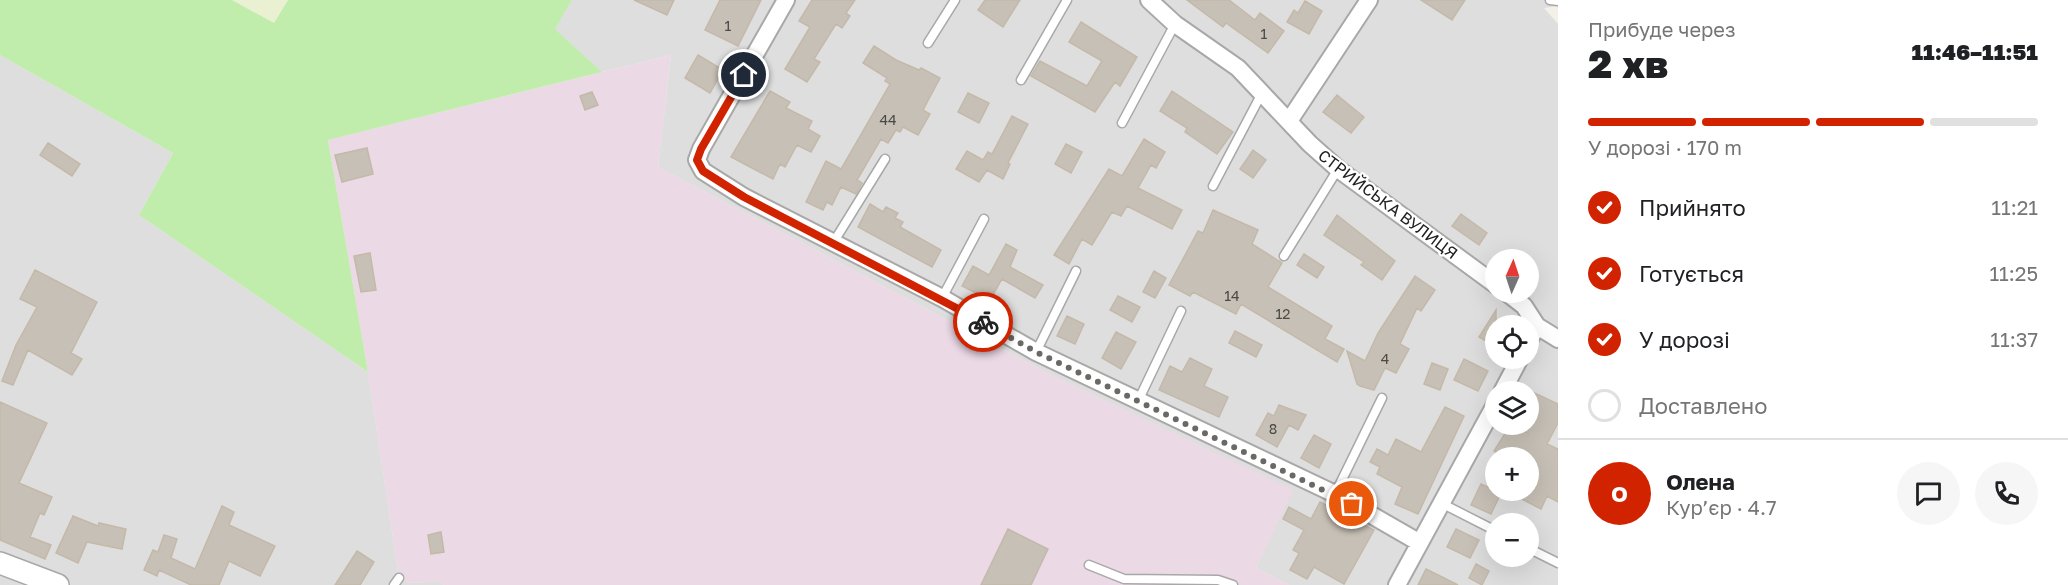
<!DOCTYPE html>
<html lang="uk">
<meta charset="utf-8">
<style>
body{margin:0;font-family:"Golos Text",sans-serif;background:#f6f6f6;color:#202124;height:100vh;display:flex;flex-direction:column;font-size:22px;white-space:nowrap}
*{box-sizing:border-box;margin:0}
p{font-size:20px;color:#757577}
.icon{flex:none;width:33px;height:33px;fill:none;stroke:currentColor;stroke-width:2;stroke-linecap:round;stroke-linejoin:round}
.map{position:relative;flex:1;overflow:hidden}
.side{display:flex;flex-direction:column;background:#fff;width:510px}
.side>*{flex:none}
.needle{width:39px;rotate:3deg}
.fabs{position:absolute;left:1485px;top:249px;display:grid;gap:12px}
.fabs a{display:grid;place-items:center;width:54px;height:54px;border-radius:50%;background:#fff;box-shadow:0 6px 24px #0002;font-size:30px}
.pin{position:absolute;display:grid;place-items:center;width:51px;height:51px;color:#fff;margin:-26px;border:3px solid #fff;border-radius:50%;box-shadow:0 2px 6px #0007}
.courier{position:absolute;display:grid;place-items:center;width:60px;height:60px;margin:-30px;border:4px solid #d22300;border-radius:50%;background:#fff;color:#222;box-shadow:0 2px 8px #0007}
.head em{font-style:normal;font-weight:800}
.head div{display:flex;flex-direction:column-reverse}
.head{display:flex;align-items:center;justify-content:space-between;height:102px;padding:0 30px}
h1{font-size:39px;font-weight:800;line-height:45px}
.bar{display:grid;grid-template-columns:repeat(4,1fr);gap:9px 6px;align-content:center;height:72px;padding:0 30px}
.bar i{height:8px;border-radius:4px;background:#e0e0e0}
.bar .on{background:#d22300}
.bar p{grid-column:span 4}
.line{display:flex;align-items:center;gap:15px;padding:0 30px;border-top:2px solid #e0e0e0}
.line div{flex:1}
.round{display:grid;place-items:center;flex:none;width:63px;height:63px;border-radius:32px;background:#f6f6f6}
ol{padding:0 30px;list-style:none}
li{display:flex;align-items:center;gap:18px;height:66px}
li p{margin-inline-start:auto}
li .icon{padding:6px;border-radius:50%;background:#d22300;color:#fff;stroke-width:4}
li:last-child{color:#757577}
li i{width:33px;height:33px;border:3px solid #e0e0e0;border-radius:50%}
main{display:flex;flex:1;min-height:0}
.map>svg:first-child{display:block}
</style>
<main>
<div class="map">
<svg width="1558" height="585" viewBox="0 0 1558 585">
<rect width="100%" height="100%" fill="#f2f0e7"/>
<path fill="#dfdede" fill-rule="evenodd" d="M 572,0 L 1558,0 L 1558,6 L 1544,8 L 1558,24 L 1558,585 L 1289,585 L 1256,568 L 1292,490 L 1053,376 L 658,167 L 671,55 L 602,72 L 554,29 ZM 1496,260 L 1528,260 L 1528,292 L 1496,292 ZM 1496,326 L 1528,326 L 1528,358 L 1496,358 ZM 1496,392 L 1528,392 L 1528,424 L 1496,424 ZM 1496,458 L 1528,458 L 1528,490 L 1496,490 ZM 1496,524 L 1528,524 L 1528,556 L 1496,556 Z
M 0,55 L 173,153 L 139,215 L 368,372 L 399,578 L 411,583 L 438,581 L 444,585 L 0,585 Z"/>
<path fill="#ebd9e5" d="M 671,55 L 658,167 L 1053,376 L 1293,490 L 1256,568 L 1289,585 L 444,585 L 438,581 L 411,583 L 399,578 L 368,372 L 328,140 Z"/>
<path fill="#e9f1d2" d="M 232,0 L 288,0 L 274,23 Z"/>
<path fill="#c1edac" d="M 0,0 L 232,0 L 274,23 L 288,0 L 572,0 L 555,29 L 602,72 L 328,140 L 368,372 L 139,215 L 173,153 L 0,55 Z"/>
<path fill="#c7c0b6" stroke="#c4b9a9" stroke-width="1.5" d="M 634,0 L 674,0 L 667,15 Z
M 720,0 L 761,0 L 738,46 L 705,30 Z
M 812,0 L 855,0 L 846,13 L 850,16 L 842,28 L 836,24 L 814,59 L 820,62 L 807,82 L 785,69 L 810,27 L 799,21 Z
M 985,0 L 1020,0 L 1003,27 L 978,10 Z
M 1187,0 L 1229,0 L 1255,20 L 1260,13 L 1284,31 L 1268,53 L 1226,23 L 1223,27 Z
M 1421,0 L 1465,0 L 1452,20 Z
M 1305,1 L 1322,11 L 1309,34 L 1287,22 L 1294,10 L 1298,13 Z
M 1081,22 L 1137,57 L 1120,86 L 1115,82 L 1095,112 L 1031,76 L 1040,61 L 1087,86 L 1102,61 L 1069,42 Z
M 874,46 L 896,60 L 919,70 L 921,68 L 940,78 L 923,110 L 930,114 L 918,135 L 903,127 L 900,132 L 896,130 L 888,143 L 881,139 L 857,180 L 862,183 L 856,194 L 841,187 L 832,205 L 827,202 L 823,210 L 806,202 L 826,161 L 841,169 L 890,84 L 885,81 L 887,78 L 863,63 Z
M 698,55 L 723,70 L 710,93 L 685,78 Z
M 770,91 L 790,102 L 786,108 L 812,121 L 808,129 L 820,136 L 811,152 L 797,145 L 785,167 L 780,164 L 773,179 L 731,157 Z
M 1172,91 L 1233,132 L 1217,154 L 1185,132 L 1187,128 L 1160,111 Z
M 592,92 L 598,105 L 585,110 L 580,96 Z
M 968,93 L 989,103 L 979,123 L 958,112 Z
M 1337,95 L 1364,117 L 1351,133 L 1323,112 Z
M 1012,116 L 1028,124 L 1008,163 L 1010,164 L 1003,179 L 987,170 L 979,182 L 956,169 L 967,151 L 983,160 L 988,152 L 992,154 Z
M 1144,139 L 1165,152 L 1156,168 L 1151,165 L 1138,188 L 1182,210 L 1172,229 L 1127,206 L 1121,216 L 1112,212 L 1092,245 L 1082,239 L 1069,264 L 1054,255 L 1109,169 L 1122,176 Z
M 48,143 L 80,164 L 72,176 L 40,155 Z
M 1066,144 L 1082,152 L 1071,173 L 1055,164 Z
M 367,148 L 373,174 L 342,182 L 335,155 Z
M 1253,150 L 1266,160 L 1253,178 L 1240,169 Z
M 870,204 L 883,212 L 886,207 L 898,213 L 895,218 L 903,222 L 900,227 L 941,250 L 932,267 L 858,227 Z
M 1213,210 L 1258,230 L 1252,244 L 1282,263 L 1268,287 L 1332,326 L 1325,339 L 1344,349 L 1337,362 L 1241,304 L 1236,314 L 1193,292 L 1190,296 L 1169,285 L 1198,231 L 1203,233 Z
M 1461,214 L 1487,233 L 1479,245 L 1452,226 Z
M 1337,215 L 1395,261 L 1382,280 L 1361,265 L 1364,262 L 1324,235 Z
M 1006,244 L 1017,250 L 1010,267 L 1043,285 L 1035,298 L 1002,279 L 990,300 L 962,286 L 973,266 L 989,275 Z
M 370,253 L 376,290 L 361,292 L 354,256 Z
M 1304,254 L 1324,267 L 1317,278 L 1297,265 Z
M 35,270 L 97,302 L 71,353 L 82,359 L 72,375 L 28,350 L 13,385 L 2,381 L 16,345 L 37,307 L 20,299 Z
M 1154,271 L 1166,278 L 1155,298 L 1143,292 Z
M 1415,276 L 1435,290 L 1421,311 L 1417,308 L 1400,344 L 1409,349 L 1396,373 L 1385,368 L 1374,390 L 1360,386 L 1357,384 L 1347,351 L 1365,361 L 1378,333 Z
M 1118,296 L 1140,307 L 1132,322 L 1110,310 Z
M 1496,310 L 1496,347 L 1479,337 Z
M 1067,316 L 1084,324 L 1075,344 L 1057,336 Z
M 1235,331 L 1262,345 L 1256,357 L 1229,343 Z
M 1116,332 L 1136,342 L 1121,369 L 1102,358 Z
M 1190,358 L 1212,369 L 1204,386 L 1228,397 L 1219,417 L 1159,390 L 1170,366 L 1182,372 Z
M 1464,359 L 1488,371 L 1478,391 L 1454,380 Z
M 1432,363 L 1448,369 L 1440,390 L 1424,384 Z
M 1528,390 L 1558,404 L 1558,423 L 1547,444 L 1558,449 L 1558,502 L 1547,496 L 1541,509 L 1505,490 L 1528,490 L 1528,458 L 1506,458 L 1494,451 L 1511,424 L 1528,433 Z
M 0,402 L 47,423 L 19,483 L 52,497 L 44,515 L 40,513 L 30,537 L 51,545 L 45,559 L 0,540 Z
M 1279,405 L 1306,415 L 1298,430 L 1289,425 L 1277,447 L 1256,435 L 1268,413 L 1274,416 Z
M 1445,407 L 1464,416 L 1418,514 L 1395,504 L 1402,487 L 1377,474 L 1380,467 L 1370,462 L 1377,449 L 1388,455 L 1396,439 L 1421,452 Z
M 1314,435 L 1331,444 L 1319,468 L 1301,458 Z
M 1481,484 L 1501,493 L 1491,514 L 1471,505 Z
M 1320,502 L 1374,530 L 1344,584 L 1314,567 L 1307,579 L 1290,570 L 1299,553 L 1293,550 L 1304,530 L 1283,519 L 1289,507 L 1311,519 Z
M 222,506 L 234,512 L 229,525 L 275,546 L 260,576 L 229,561 L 219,585 L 191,585 L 159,570 L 157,576 L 144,570 L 153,550 L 158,552 L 164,535 L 177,539 L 171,558 L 195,569 Z
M 73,516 L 98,526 L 99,523 L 126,529 L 122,549 L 87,542 L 78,563 L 56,553 Z
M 1008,529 L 1048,549 L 1031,585 L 981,585 Z
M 1456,529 L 1479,540 L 1470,558 L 1447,547 Z
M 441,532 L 444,552 L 431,554 L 428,535 Z
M 357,551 L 374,562 L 360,585 L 335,585 Z
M 1476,564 L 1489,571 L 1482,585 L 1469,578 Z
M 1426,569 L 1458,585 L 1418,585 Z"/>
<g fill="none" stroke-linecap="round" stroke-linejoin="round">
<g stroke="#a8a8a8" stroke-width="11">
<path id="service" d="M 1550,0 L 1558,1
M 928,43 L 955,0
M 1021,80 L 1067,0
M 1122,123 L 1175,24
M 1213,186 L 1262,93
M 833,243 L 885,159
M 1284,256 L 1338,169
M 942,298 L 984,219
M 1036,352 L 1076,271
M 1139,399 L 1181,311
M 1335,494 L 1382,398
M 1441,503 L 1496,531
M 1528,548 L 1558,563
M 1089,565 L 1124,579 L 1218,580 L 1233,585
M 394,585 L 399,578"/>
</g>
<g stroke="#a8a8a8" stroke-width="20">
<path id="minor" d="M 786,0 L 701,149 L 697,160 L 703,171 L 744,197 L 942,298 L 1036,352 L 1335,494 L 1420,543
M 1149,0 L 1175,24 L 1238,68 L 1310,144 L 1338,169 L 1496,285
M 1289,121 L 1369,0
M 1506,292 L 1524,306 L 1537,326 L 1558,339
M 1528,342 L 1537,326
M 1502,392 L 1520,358
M 1397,585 L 1496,403"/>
</g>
<g stroke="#a8a8a8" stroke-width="24">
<path id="tertiary" d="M 0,563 L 58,585"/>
</g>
<use href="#service" stroke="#fff" stroke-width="8"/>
<use href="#minor" stroke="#fff" stroke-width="16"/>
<use href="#tertiary" stroke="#fff" stroke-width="21"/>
</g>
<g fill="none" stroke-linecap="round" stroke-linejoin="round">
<path stroke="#6a6966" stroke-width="6" stroke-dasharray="0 10.8" d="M 983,322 L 1036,352 L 1352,504"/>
<path stroke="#d22300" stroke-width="8" d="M 744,75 L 701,149 L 697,160 L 703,171 L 744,197 L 983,322"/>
</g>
<g text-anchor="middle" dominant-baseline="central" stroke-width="4.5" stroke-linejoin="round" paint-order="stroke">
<g font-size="14" fill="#4a4946">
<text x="728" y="25">1</text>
<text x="1264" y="33">1</text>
<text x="888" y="119">44</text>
<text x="1232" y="295">14</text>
<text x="1283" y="313">12</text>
<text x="1385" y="358">4</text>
<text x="1273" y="428">8</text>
</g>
<g font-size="16" fill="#212121" stroke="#fff">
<text transform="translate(1388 204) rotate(37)">СТРИЙСЬКА ВУЛИЦЯ</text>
</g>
</g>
</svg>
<div class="fabs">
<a><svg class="needle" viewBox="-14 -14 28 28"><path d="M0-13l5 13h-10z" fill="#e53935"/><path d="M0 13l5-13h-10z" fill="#757577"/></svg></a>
<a><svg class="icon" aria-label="locate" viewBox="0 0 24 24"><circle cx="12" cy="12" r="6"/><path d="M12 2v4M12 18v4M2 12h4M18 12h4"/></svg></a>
<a><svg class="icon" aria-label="layers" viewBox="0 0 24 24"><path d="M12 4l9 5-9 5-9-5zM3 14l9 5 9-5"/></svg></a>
<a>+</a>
<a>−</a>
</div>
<div class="pin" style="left:1352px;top:504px;background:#ea580c"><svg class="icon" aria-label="bag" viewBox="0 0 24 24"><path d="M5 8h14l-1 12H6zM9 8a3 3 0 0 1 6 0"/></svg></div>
<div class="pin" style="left:744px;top:75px;background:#1f2937"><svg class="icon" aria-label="home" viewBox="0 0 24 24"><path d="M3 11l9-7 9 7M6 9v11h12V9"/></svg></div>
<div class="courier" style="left:983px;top:322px"><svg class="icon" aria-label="bike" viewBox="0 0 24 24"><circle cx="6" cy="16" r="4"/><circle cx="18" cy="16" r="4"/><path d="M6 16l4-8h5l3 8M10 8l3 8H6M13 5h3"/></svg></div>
</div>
<section class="side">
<div class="head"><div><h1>2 хв</h1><p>Прибуде через</p></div><em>11:46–11:51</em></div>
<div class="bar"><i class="on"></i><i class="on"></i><i class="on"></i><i></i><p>У дорозі · 170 m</p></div>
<ol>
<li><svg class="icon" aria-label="check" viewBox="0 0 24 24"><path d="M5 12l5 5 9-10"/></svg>Прийнято<p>11:21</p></li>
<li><svg class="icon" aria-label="check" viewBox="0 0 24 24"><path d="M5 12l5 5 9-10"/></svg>Готується<p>11:25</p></li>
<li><svg class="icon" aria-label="check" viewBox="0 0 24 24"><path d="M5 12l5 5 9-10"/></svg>У дорозі<p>11:37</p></li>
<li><i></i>Доставлено</li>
</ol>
<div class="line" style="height:108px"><b class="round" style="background:#d22300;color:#fff">О</b><div><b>Олена</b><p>Кур’єр · 4.7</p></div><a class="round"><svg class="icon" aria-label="chat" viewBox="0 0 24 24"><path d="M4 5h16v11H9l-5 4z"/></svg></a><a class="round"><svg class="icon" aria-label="phone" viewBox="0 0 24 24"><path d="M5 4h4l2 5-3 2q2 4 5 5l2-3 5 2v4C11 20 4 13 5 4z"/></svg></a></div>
</section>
</main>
